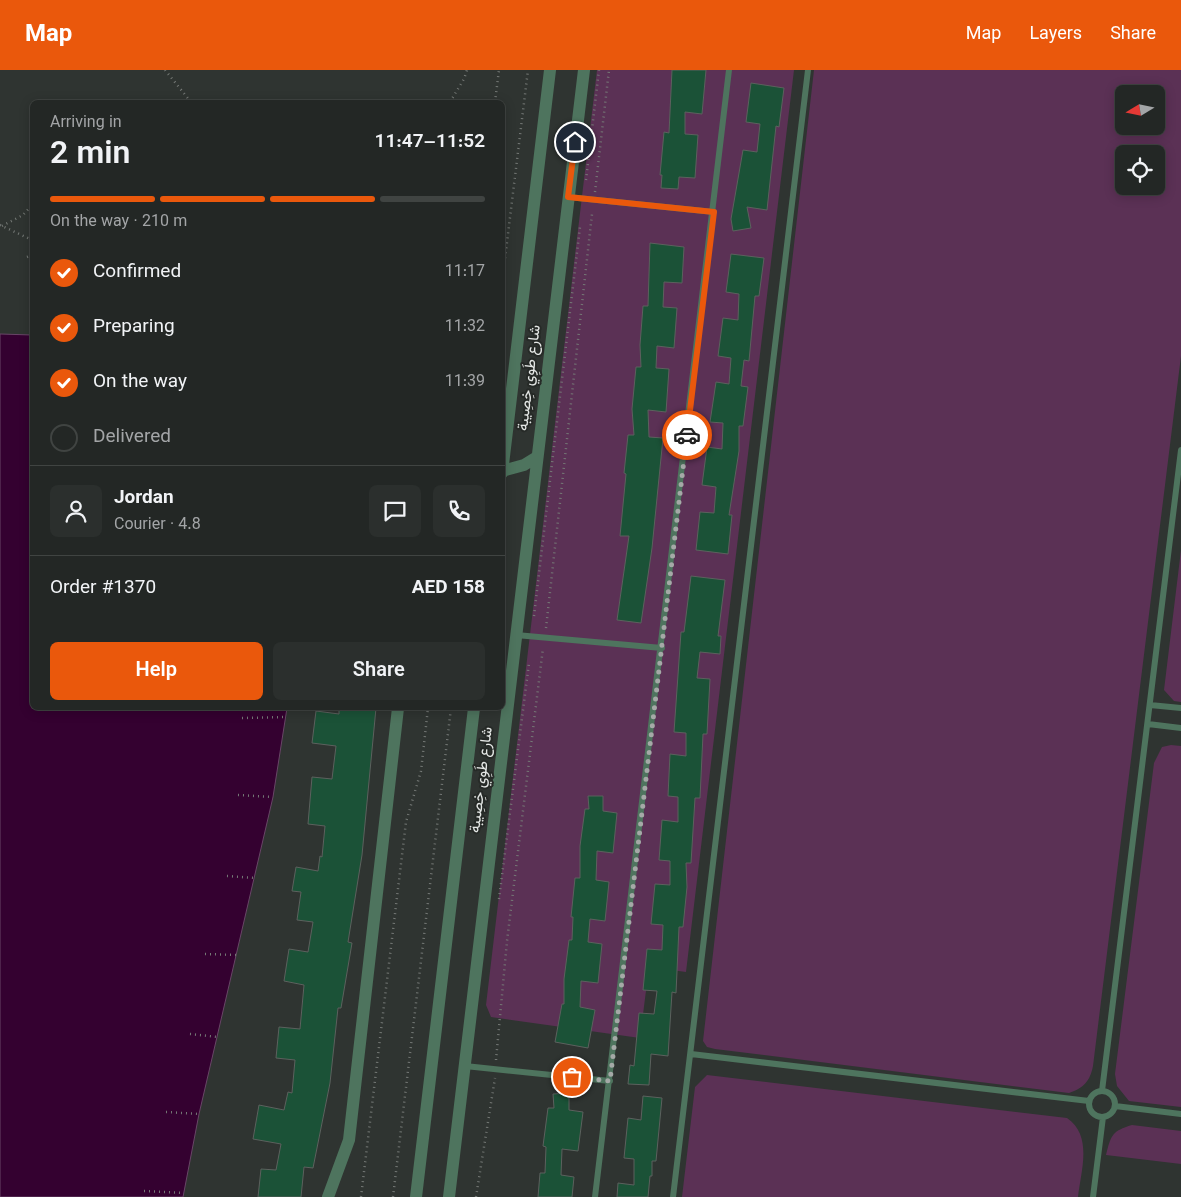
<!DOCTYPE html>
<meta charset="utf-8">
<style>
body{margin:0;font-family:Georgia,Vazirmatn,serif;background:#2b2f2d;color:#f1f3f6;height:100vh;display:flex;flex-direction:column;font-size:19px;white-space:nowrap}
*{box-sizing:border-box;margin:0}
p{font-size:16px;color:#a3a5a7}
.icon{flex:none;width:28px;height:28px;fill:none;stroke:currentColor;stroke-width:2;stroke-linecap:round;stroke-linejoin:round}
.map{position:relative;flex:1;overflow:hidden}
.details{position:absolute;left:30px;top:30px;width:475px;height:610px;display:flex;flex-direction:column;background:#232725;border-radius:8px;box-shadow:0 2px 12px #0003,0 0 0 1px #404442}
.details>*{flex:none}
.needle{width:32px;rotate:260deg}
.buttons{position:absolute;left:1115px;top:15px;display:grid;gap:10px}
.buttons a{display:grid;place-items:center;width:50px;height:50px;border-radius:8px;background:#232725;box-shadow:0 2px 12px #0003,0 0 0 1px #404442;font-size:25px}
.pin{position:absolute;display:grid;place-items:center;width:42px;height:42px;color:#fff;margin:-21px;border:2px solid #fff;border-radius:50%;box-shadow:0 1px 5px #0007}
.courier{position:absolute;display:grid;place-items:center;width:50px;height:50px;margin:-25px;border:4px solid #ea580c;border-radius:50%;background:#fff;color:#222;box-shadow:0 1px 6px #0007}
.head em{font-style:normal;font-weight:600}
.head div{display:flex;flex-direction:column-reverse}
.head{display:flex;align-items:center;justify-content:space-between;height:85px;padding:0 20px}
h1{font-size:32px;font-weight:600;line-height:38px}
.bar{display:grid;grid-template-columns:repeat(4,1fr);gap:8px 5px;align-content:center;height:60px;padding:0 20px}
.bar i{height:6px;border-radius:4px;background:#404442}
.bar .on{background:#ea580c}
.bar p{grid-column:span 4}
.line{display:flex;align-items:center;gap:12px;padding:0 20px;border-top:1px solid #404442}
.line div{flex:1}
.round{display:grid;place-items:center;flex:none;width:52px;height:52px;border-radius:8px;background:#2b2f2d}
ol{padding:0 20px;list-style:none}
li{display:flex;align-items:center;gap:15px;height:55px}
li p{margin-inline-start:auto}
li .icon{padding:5px;border-radius:50%;background:#ea580c;color:#fff;stroke-width:4}
li:last-child{color:#a3a5a7}
li i{width:28px;height:28px;border:2px solid #404442;border-radius:50%}
.cta{display:flex;gap:10px;margin-top:auto;padding:10px 20px}
.cta a{flex:1;height:58px;border-radius:8px;background:#ea580c;color:#fff;font-size:20px;font-weight:600;line-height:58px;text-align:center}
.cta a+a{background:#2b2f2d;color:#f1f3f6}
header{display:flex;align-items:center;gap:30px;box-sizing:border-box;height:70px;padding:0 25px;background:#ea580c;color:#fff}
header strong{font-size:24px}
nav{display:flex;gap:28px;margin-inline-start:auto;font-size:18px}
.map>svg:first-child{display:block}
</style>
<header>
<strong>Map</strong>
<nav><a>Map</a><a>Layers</a><a>Share</a></nav>
</header>
<div class="map">
<svg width="1181" height="1127" viewBox="0 0 1181 1127">
<rect width="100%" height="100%" fill="#2f3431"/>
<path fill="#5b3155" fill-rule="evenodd" d="M 597,0 L 794,0 L 686,902 L 649,897 L 640,968 L 491,947 L 486,935 Z
M 814,0 L 1181,0 L 1181,286 L 1093,996 C 1090,1011 1084,1018 1069,1023 L 715,979 L 707,977 L 703,971 ZM 1124,24 L 1156,24 L 1156,56 L 1124,56 ZM 1124,84 L 1156,84 L 1156,116 L 1124,116 Z
M 1181,480 L 1181,632 L 1174,631 L 1164,620 Z
M 1171,675 L 1181,676 L 1181,1037 L 1129,1031 L 1117,1016 L 1115,1004 L 1154,693 L 1162,677 Z
M 707,1005 L 1067,1048 C 1093,1066 1081,1100 1078,1127 L 682,1127 L 695,1017 Z
M 1132,1055 L 1181,1061 L 1181,1094 L 1106,1085 C 1111,1065 1112,1061 1132,1055 Z"/>
<path fill="#340130" stroke="#694667" d="M 0,264 L 32,265 L 32,638 L 287,638 L 273,727 L 199,1044 L 183,1127 L 0,1127 Z"/>
<path fill="#1b5237" stroke="#5c615e" d="M 672,0 L 706,0 L 702,44 L 685,42 L 685,64 L 698,65 L 695,108 L 679,107 L 678,119 L 661,118 L 662,105 L 660,105 L 664,62 L 669,63 Z
M 751,13 L 784,18 L 779,57 L 776,56 L 767,140 L 747,137 L 751,158 L 733,161 L 731,149 L 743,80 L 757,82 L 760,54 L 746,52 Z
M 650,173 L 684,177 L 682,213 L 664,212 L 663,237 L 677,238 L 674,278 L 657,276 L 656,298 L 669,299 L 666,342 L 648,340 L 649,367 L 663,368 L 652,478 L 641,553 L 617,550 L 629,466 L 620,466 L 626,404 L 624,403 L 628,365 L 634,365 L 632,339 L 636,297 L 641,297 L 640,275 L 643,236 L 648,236 Z
M 731,184 L 764,188 L 759,226 L 755,226 L 749,291 L 744,290 L 741,316 L 748,317 L 743,356 L 739,356 L 739,381 L 729,445 L 732,445 L 728,484 L 696,480 L 700,442 L 714,443 L 716,417 L 702,415 L 707,377 L 722,379 L 723,353 L 710,352 L 716,312 L 729,314 L 731,288 L 718,286 L 723,248 L 738,250 L 739,224 L 726,222 Z
M 691,506 L 725,510 L 718,566 L 721,566 L 720,584 L 700,582 L 697,608 L 710,609 L 707,664 L 703,664 L 700,728 L 695,728 L 691,793 L 686,793 L 687,817 L 683,857 L 679,857 L 676,923 L 672,922 L 668,986 L 651,984 L 649,1015 L 628,1014 L 630,995 L 634,996 L 639,943 L 654,944 L 657,921 L 643,920 L 647,879 L 662,880 L 663,855 L 651,854 L 655,814 L 670,815 L 670,791 L 659,790 L 662,750 L 678,752 L 678,727 L 668,726 L 670,684 L 686,686 L 686,663 L 674,662 L 681,562 L 684,562 Z
M 339,638 L 376,638 L 362,785 L 348,872 L 352,873 L 341,938 L 338,938 L 330,1013 L 313,1098 L 304,1097 L 301,1127 L 258,1127 L 261,1099 L 276,1100 L 281,1074 L 253,1069 L 259,1035 L 284,1040 L 288,1022 L 292,1023 L 295,990 L 276,988 L 279,957 L 300,959 L 304,915 L 284,911 L 289,879 L 308,882 L 313,852 L 297,850 L 301,822 L 292,821 L 296,797 L 318,801 L 320,786 L 322,787 L 325,756 L 308,754 L 312,707 L 332,709 L 336,676 L 312,673 L 316,641 L 339,644 Z
M 588,726 L 603,726 L 603,741 L 617,743 L 613,783 L 597,781 L 596,810 L 609,812 L 605,851 L 590,849 L 588,872 L 602,874 L 598,913 L 581,911 L 580,937 L 595,940 L 588,978 L 555,972 L 562,934 L 564,934 L 564,909 L 569,870 L 572,870 L 573,847 L 571,847 L 575,808 L 580,808 L 580,776 L 585,739 L 589,739 Z
M 569,1023 L 569,1040 L 583,1042 L 578,1081 L 562,1079 L 561,1105 L 574,1107 L 572,1127 L 538,1127 L 540,1103 L 545,1103 L 546,1077 L 543,1076 L 548,1038 L 554,1038 L 553,1024 Z
M 643,1026 L 662,1028 L 656,1091 L 652,1091 L 652,1106 L 650,1106 L 648,1127 L 617,1127 L 618,1113 L 634,1115 L 634,1089 L 624,1088 L 628,1048 L 641,1050 Z"/>
<g fill="none" stroke-linecap="round" stroke-linejoin="round">
<path stroke="#757976" stroke-width="2.5" stroke-dasharray="1 4" stroke-linecap="butt" d="M 165,0 L 191,32
M 388,29 L 388,32
M 226,32 L 227,30
M 450,32 L 464,9 L 467,0
M 495,32 L 499,0
M 586,110 L 599,0
M 595,122 L 609,0
M 0,155 L 32,170
M 2,156 L 23,145 L 32,135
M 27,187 L 32,185
M 502,213 L 528,0
M 534,546 L 580,157
M 546,558 L 592,144
M 242,648 L 286,647
M 238,725 L 273,727
M 227,806 L 255,808
M 499,829 L 529,593
M 205,884 L 237,885
M 190,964 L 218,967
M 496,990 L 507,871 L 543,578
M 166,1042 L 199,1044
M 144,1121 L 184,1123
M 361,1127 L 406,752 L 421,701 L 428,638
M 393,1127 L 451,638
M 476,1127 L 495,1008"/>
<path stroke="#4e745e" stroke-width="6" d="M 568,127 L 714,142
M 516,565 L 662,578
M 1150,635 L 1181,638
M 1148,654 L 1181,658
M 691,984 L 1089,1031
M 465,996 L 610,1011
M 1102,1021 L 1181,380
M1089 1034a13 13 0 1 1 26 0a13 13 0 1 1-26 0Z
M 1115,1036 L 1181,1044
M 595,1127 L 729,0
M 673,1127 L 808,0
M 1093,1127 L 1103,1047"/>
<path stroke="#4e745e" stroke-width="12" d="M 502,401 L 524,395 L 537,387
M 502,403 L 550,0
M 328,1127 L 349,1070 L 398,638
M 416,1127 L 474,638
M 449,1127 L 584,0"/>
</g>
<g fill="none" stroke-linecap="round" stroke-linejoin="round">
<path stroke="#a5a9a7" stroke-width="5" stroke-dasharray="0 9" d="M 572,1007 L 610,1011 L 687,365"/>
<path stroke="#ea580c" stroke-width="6" d="M 575,72 L 568,127 L 714,142 L 687,365"/>
</g>
<g text-anchor="middle" dominant-baseline="central" stroke-width="4" stroke-linejoin="round" paint-order="stroke">
<g font-size="15" fill="#e5e8e6" stroke="#262a27">
<text transform="translate(530 308) rotate(-83)">شارع طَوِي خِصِيبة</text>
<text transform="translate(482 710) rotate(-83)">شارع طَوِي خِصِيبة</text>
</g>
</g>
</svg>
<div class="buttons">
<a><svg class="needle" viewBox="-14 -14 28 28"><path d="M0-13l5 13h-10z" fill="#e53935"/><path d="M0 13l5-13h-10z" fill="#a3a5a7"/></svg></a>
<a><svg class="icon" aria-label="locate" viewBox="0 0 24 24"><circle cx="12" cy="12" r="6"/><path d="M12 2v4M12 18v4M2 12h4M18 12h4"/></svg></a>
</div>
<div class="pin" style="left:572px;top:1007px;background:#ea580c"><svg class="icon" aria-label="bag" viewBox="0 0 24 24"><path d="M5 8h14l-1 12H6zM9 8a3 3 0 0 1 6 0"/></svg></div>
<div class="pin" style="left:575px;top:72px;background:#1f2937"><svg class="icon" aria-label="home" viewBox="0 0 24 24"><path d="M3 11l9-7 9 7M6 9v11h12V9"/></svg></div>
<div class="courier" style="left:687px;top:365px"><svg class="icon" aria-label="car" viewBox="0 0 24 24"><path d="M5 17H2v-5l4-1 3-4h7l3 4 3 1v5h-3M9 17h6M6 11h13"/><circle cx="7" cy="17" r="2"/><circle cx="17" cy="17" r="2"/></svg></div>
<section class="details">
<div class="head"><div><h1>2 min</h1><p>Arriving in</p></div><em>11:47–11:52</em></div>
<div class="bar"><i class="on"></i><i class="on"></i><i class="on"></i><i></i><p>On the way · 210 m</p></div>
<ol>
<li><svg class="icon" aria-label="check" viewBox="0 0 24 24"><path d="M5 12l5 5 9-10"/></svg>Confirmed<p>11:17</p></li>
<li><svg class="icon" aria-label="check" viewBox="0 0 24 24"><path d="M5 12l5 5 9-10"/></svg>Preparing<p>11:32</p></li>
<li><svg class="icon" aria-label="check" viewBox="0 0 24 24"><path d="M5 12l5 5 9-10"/></svg>On the way<p>11:39</p></li>
<li><i></i>Delivered</li>
</ol>
<div class="line" style="height:90px"><a class="round"><svg class="icon" aria-label="person" viewBox="0 0 24 24"><circle cx="12" cy="8" r="4"/><path d="M4 21q1-7 8-7t8 7"/></svg></a><div><b>Jordan</b><p>Courier · 4.8</p></div><a class="round"><svg class="icon" aria-label="chat" viewBox="0 0 24 24"><path d="M4 5h16v11H9l-5 4z"/></svg></a><a class="round"><svg class="icon" aria-label="phone" viewBox="0 0 24 24"><path d="M5 4h4l2 5-3 2q2 4 5 5l2-3 5 2v4C11 20 4 13 5 4z"/></svg></a></div>
<div class="line" style="height:65px"><div>Order #1370</div><b>AED 158</b></div>
<div class="cta"><a>Help</a><a>Share</a></div>
</section>
</div>
